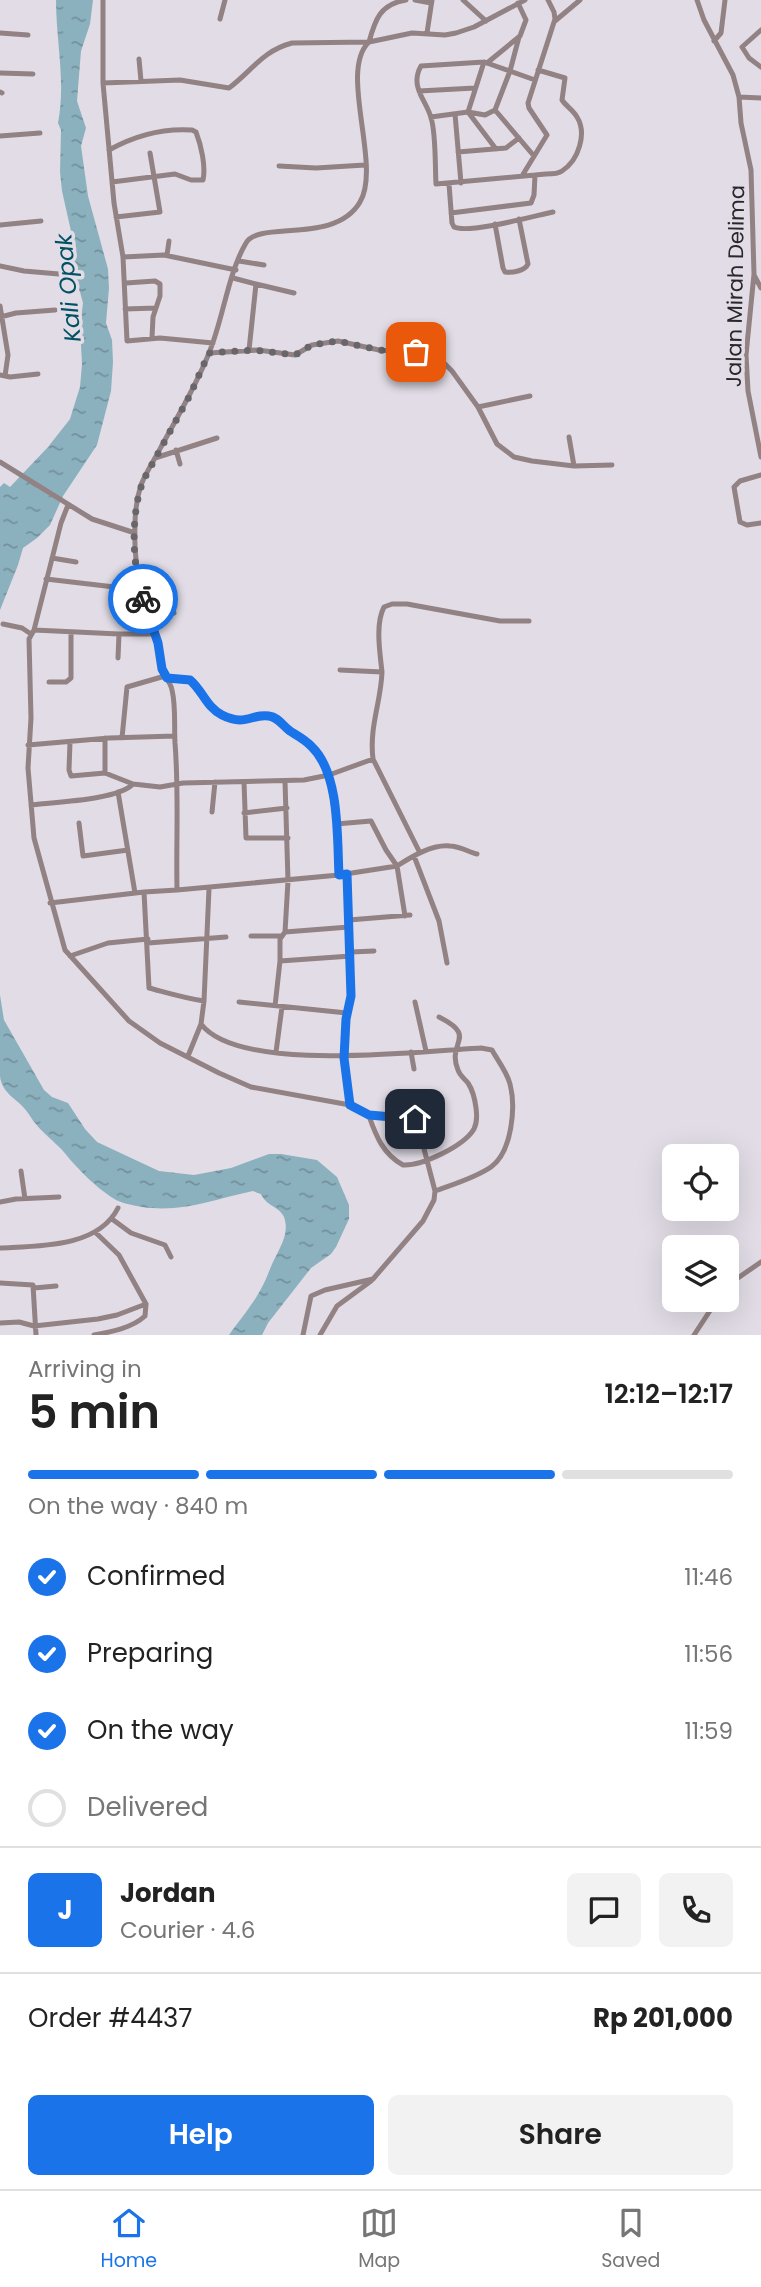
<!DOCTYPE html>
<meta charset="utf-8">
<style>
body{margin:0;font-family:Poppins,sans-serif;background:#f2f2f2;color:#222;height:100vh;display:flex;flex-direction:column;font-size:26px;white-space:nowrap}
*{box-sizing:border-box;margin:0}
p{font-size:23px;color:#767676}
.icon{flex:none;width:38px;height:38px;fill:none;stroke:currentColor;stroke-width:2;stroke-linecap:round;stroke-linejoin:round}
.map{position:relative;height:1335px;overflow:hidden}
.panel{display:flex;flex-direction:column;background:#fff;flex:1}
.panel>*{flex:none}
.fabs{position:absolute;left:662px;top:1144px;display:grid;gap:14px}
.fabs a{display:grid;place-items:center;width:77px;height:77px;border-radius:10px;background:#fff;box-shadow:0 7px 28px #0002;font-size:35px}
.pin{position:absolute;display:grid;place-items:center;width:60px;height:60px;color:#fff;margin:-30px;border-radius:14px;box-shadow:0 4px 10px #0006}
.courier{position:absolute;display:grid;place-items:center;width:70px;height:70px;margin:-35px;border:5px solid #1a73e8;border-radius:50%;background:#fff;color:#222;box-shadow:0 2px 9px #0007}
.headline em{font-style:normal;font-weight:600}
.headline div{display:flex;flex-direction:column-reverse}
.headline{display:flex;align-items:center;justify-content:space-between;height:119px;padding:0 28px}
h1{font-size:46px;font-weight:600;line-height:52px}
.bar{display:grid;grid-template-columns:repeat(4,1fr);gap:10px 7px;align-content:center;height:84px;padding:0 28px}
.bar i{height:9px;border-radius:5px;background:#e0e0e0}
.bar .active{background:#1a73e8}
.bar p{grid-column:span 4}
.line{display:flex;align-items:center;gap:18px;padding:0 28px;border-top:2px solid #e0e0e0}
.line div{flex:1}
.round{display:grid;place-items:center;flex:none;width:74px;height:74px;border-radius:10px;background:#f2f2f2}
ol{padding:0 28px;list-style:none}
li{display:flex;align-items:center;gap:21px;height:77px}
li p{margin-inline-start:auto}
li .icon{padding:7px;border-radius:50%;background:#1a73e8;color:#fff;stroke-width:4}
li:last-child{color:#767676}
li i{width:38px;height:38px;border:4px solid #e0e0e0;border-radius:50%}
.action{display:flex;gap:14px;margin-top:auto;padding:14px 28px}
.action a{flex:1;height:80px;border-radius:10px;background:#1a73e8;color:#fff;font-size:28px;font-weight:600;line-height:80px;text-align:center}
.action a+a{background:#f2f2f2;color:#222}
.tab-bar{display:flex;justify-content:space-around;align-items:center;height:98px;border-top:2px solid #e0e0e0;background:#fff;font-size:19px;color:#767676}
.tab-bar a{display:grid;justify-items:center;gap:4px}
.tab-bar .active{color:#1a73e8}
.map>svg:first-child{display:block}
</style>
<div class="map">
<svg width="761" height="1335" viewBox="0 0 761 1335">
<defs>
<pattern id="water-ripples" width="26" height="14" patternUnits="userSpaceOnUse" patternTransform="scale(1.75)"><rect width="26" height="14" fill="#8cb1be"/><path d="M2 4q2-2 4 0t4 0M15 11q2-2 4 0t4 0" fill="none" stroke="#72909b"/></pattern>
</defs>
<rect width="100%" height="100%" fill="#e1dce5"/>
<path fill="url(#water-ripples)" d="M 56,0 L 93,0 L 90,24 L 81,51 L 77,101 L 86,128 L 81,146 L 88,196 L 108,269 L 109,288 L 106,323 L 112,340 L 113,362 L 111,391 L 97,445 L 63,496 L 50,525 L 37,538 L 23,548 L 18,565 L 0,610 L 0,487 L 4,483 L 10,487 L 48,447 L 70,419 L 80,387 L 82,364 L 80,327 L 83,303 L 80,292 L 69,272 L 75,249 L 62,191 L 60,172 L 61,130 L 58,123 C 66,82 56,41 56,0 Z
M 0,995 L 4,1020 L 44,1090 L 52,1097 L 68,1103 L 85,1129 L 97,1142 L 159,1171 L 194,1175 L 231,1168 L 269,1154 L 281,1154 L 317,1160 L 337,1177 L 349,1205 L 349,1219 L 336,1247 L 331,1254 L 311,1268 L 268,1323 L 262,1335 L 229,1335 C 247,1310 259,1298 270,1269 C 276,1252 291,1236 284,1217 C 279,1206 267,1207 261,1194 L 253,1191 C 214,1199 183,1213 142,1207 C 133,1205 124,1204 116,1200 C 101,1191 87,1178 75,1165 C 69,1159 64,1151 57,1145 C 44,1132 39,1130 28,1113 C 19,1099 2,1095 0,1076 Z"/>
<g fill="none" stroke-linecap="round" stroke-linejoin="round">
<path stroke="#928283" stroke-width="5" d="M 103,0 L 103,83 L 114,203 L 123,257 L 127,341 L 160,338 L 213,343
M 415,0 L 431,3
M 463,0 L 486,21
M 697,0 L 704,20 L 733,75 L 739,97 L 741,123 L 751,170 L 754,274 L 746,355 L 748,391 L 761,457
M 220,19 L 225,0
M 555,21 L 580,0
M 761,30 L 742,47 L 749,58 L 761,67
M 0,33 L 28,35
M 427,33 L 432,0
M 714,41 L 721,33 L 725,0
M 139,59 L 141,81
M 487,63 L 520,36 L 526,20 L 518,3
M 0,73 L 33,74
M 535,80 L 484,62 L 421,66 C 409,87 427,101 431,118 C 436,132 435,167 436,184 L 546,174 C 551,174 558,174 562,171 C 579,160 587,133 577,117 C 573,110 566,106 562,100 L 565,78 L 538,70
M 103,83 L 180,80 L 229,88 C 252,71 262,51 292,43 L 369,42 C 375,20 380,4 406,0
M 419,91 L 475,88
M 0,92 L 2,93
M 739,97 L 761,98
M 495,110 L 534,156
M 468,112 L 484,62
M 468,112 L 496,149
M 455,114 L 461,183
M 431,117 L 468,112 L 485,115 L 495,110 L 510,71 L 519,37
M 0,136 L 40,133
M 109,150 C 134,136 163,128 192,130 L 196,132 C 201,145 206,166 203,180 L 191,180 L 175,174 L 112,182
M 458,152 L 506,148 L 519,138
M 279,166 L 316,168 L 365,165
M 522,176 L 547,135 L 529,108 L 528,103 L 555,19 L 554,12 L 548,0
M 449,184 L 452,223 L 454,227 C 469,234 534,216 553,212
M 451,213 L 531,203 L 534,195 L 535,175
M 116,217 L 160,212 L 150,153
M 495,224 L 503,268 L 505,272 C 512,273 525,271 528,264 L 519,219
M 0,225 L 41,221
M 167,255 L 169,241
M 123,257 L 164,255 L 236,270
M 239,261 L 264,265
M 0,266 L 24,271 L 59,274
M 754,275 L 761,288
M 233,278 L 256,284 L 249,350
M 126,283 L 155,281 L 160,284 L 160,296 L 153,317 L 152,338
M 256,284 L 294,293
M 0,306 L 8,355 L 5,376
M 125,309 L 156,308
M 0,317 L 16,313 L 55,310
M 209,353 L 258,350 L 295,355 L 312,345 L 338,341 L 379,350 L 424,354 L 443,362 L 452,371 L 478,407 L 497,444 L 514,457 L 532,461 L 574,466 L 612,465
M 0,375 L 10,377 L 38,374
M 478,407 L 530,396
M 569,437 L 574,466
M 176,450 L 180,464
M 155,458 L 217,438
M 0,462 L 92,519 L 135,533
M 761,475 L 740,481 L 734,487 L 740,522 L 747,525 L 761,523
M 68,505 L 61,523 L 34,630 L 29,639 L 31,718 L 28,768 L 34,838 L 65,950 L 129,1021 L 160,1043 L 219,1073 L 251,1087 L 350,1105 L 369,1115 L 412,1118 L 417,1122 L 435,1191 L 434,1200 L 423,1221 L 373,1279 L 325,1290 L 311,1296 L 303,1335
M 52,558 L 76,562
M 137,568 L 149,574 L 166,576
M 46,579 L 140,590
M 150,619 L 174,613
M 3,624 L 22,628 L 31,634
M 34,630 L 119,634 L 155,634
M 118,658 L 119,634
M 340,670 L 382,672 C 381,702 369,727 373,759 L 420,853
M 382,672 C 380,653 375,624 384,607 L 392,604 L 407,604 L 500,621 L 529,621
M 167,678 L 190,680 C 203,691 206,707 222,715 C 246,727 253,713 269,716 C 275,717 308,742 313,747 C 320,755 324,766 329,775 L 373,759
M 49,682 L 66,682 L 71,678 L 71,632
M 105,738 L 105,773
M 122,738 L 127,687 L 165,676
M 70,742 L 69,770 L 71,776 L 105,773 L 133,784
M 28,745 L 109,738 L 175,736
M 244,782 L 246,838 L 288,838
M 118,792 L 135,893
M 31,805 C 55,802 118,800 133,784 L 160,787 L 183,783 L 304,780 L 329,775 L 336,824 L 371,821 L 386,850 L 397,866 C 411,857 432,844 450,846 C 459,846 469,852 477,854
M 212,812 L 215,782
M 244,813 L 287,808
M 79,823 L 83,856 L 128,850
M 336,824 L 339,875
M 414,856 L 439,921 L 447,963
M 347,874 L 351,996 L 346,1019 L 344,1058 L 350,1105
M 144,892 L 149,988 C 168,993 184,998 204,1001
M 50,903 L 144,892 L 177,890
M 405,916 L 397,866 L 339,875 L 177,890 C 176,841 179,792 175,743 C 174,726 176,706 172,690 C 171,683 165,678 163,671 C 160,661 160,650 157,640 C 144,599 133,571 135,526 C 135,513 137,497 141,485 C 146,472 155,459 161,447 C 178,416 196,386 209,353 C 223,320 228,273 246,243 C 259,220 335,245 360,202 C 382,165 338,71 369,42 L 412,33 L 445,35 L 456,33 L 474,27 L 525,0
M 349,920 L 410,915
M 285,932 L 349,927
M 251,936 L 281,936
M 148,943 L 226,937
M 351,952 L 374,951
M 70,956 L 108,943 L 148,939
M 280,961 L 351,956
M 239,1002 L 347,1013
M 415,1002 L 426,1051
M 275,1006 L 280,961 L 280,939 L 285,932 L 288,881 L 285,781
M 201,1024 C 239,1074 421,1051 481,1048 L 492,1050 C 498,1061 507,1072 510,1084 C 516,1107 512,1152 491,1167 C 475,1178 454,1184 435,1191
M 276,1052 L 282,1007
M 411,1052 L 414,1069
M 188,1056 L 201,1024 L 204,1001 L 209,889
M 414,1099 L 415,1119
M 369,1116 C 376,1136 383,1154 403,1165 C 422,1166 464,1146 474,1129 C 477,1123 477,1115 476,1108 C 475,1100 472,1089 468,1083 C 464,1078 460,1076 458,1070 C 446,1042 479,1037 439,1017
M 21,1171 L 25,1199
M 0,1202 L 16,1199 L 59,1197
M 112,1219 L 131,1233 L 165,1245 L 171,1257
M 95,1232 L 119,1255 L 146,1304
M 0,1248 C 38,1246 98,1248 118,1208
M 0,1283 L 33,1285 L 36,1335
M 34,1288 L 56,1286
M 726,1289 L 735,1280 L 761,1262
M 0,1323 L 19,1322 L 34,1326 L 98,1319 L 117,1315 L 146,1304 L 145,1316 C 132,1328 111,1332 94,1335
M 320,1335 L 337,1306 L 371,1281
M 694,1335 L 717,1300"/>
</g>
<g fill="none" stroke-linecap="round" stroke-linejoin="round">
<path stroke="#69666b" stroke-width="7" stroke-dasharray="0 12.6" d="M 143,599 C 132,566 130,512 144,479 L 190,395 L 209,353 L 253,350 L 295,355 L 312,345 L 338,341 L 379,350 L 416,352"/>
<path stroke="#1a73e8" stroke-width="9" d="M 143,599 L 158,643 L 162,669 L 167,678 L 190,680 C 203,691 206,707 222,715 C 246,727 252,713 269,716 C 278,717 283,726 290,731 C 298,736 306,740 312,747 C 340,774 337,838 339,875 L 347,874 L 351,996 L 346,1019 L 344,1058 L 350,1105 L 369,1115 L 415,1119"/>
</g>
<g text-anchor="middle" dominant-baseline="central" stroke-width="7" stroke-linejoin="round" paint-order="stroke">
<g font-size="21" fill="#29272a" stroke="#e1dce5">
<text transform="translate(735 286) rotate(-89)">Jalan Mirah Delima</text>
</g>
<g font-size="23" font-style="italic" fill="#005164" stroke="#e1dce5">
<text transform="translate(68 288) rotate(-95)">Kali Opak</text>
</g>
</g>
</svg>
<div class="fabs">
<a><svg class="icon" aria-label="locate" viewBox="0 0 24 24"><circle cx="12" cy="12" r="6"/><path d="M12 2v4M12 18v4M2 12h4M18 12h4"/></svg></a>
<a><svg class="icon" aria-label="layers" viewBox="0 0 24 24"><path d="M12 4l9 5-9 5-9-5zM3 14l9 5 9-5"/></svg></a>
</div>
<div class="pin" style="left:416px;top:352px;background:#ea580c"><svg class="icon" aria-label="bag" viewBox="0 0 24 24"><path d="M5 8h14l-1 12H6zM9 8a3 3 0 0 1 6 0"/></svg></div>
<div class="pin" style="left:415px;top:1119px;background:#1f2937"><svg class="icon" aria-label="home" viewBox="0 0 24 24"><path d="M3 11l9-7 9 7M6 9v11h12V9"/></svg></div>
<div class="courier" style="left:143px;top:599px"><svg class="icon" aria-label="bike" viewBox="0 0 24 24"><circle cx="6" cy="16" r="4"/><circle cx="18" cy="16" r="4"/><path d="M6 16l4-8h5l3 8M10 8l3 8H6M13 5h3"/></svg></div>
</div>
<section class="panel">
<div class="headline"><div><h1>5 min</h1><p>Arriving in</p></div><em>12:12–12:17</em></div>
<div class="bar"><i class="active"></i><i class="active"></i><i class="active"></i><i></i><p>On the way · 840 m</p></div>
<ol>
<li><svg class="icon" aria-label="check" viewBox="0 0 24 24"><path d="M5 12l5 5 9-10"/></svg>Confirmed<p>11:46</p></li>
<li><svg class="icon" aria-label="check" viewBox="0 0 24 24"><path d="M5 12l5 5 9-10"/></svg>Preparing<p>11:56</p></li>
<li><svg class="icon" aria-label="check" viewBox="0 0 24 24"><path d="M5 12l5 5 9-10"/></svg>On the way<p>11:59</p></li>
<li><i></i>Delivered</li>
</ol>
<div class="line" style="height:126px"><b class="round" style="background:#1a73e8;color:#fff">J</b><div><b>Jordan</b><p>Courier · 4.6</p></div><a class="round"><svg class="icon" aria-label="chat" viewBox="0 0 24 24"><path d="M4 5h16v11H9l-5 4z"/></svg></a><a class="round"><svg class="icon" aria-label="phone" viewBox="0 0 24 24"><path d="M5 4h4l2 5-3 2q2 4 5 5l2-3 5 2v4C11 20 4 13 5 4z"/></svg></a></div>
<div class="line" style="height:91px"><div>Order #4437</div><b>Rp 201,000</b></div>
<div class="action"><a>Help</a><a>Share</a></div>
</section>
<nav class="tab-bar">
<a class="active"><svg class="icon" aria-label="home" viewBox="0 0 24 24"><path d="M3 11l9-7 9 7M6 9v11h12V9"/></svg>Home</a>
<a><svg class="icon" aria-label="map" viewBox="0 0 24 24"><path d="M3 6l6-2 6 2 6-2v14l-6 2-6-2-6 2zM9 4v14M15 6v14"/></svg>Map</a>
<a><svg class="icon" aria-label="saved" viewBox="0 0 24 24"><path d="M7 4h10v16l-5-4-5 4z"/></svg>Saved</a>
</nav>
